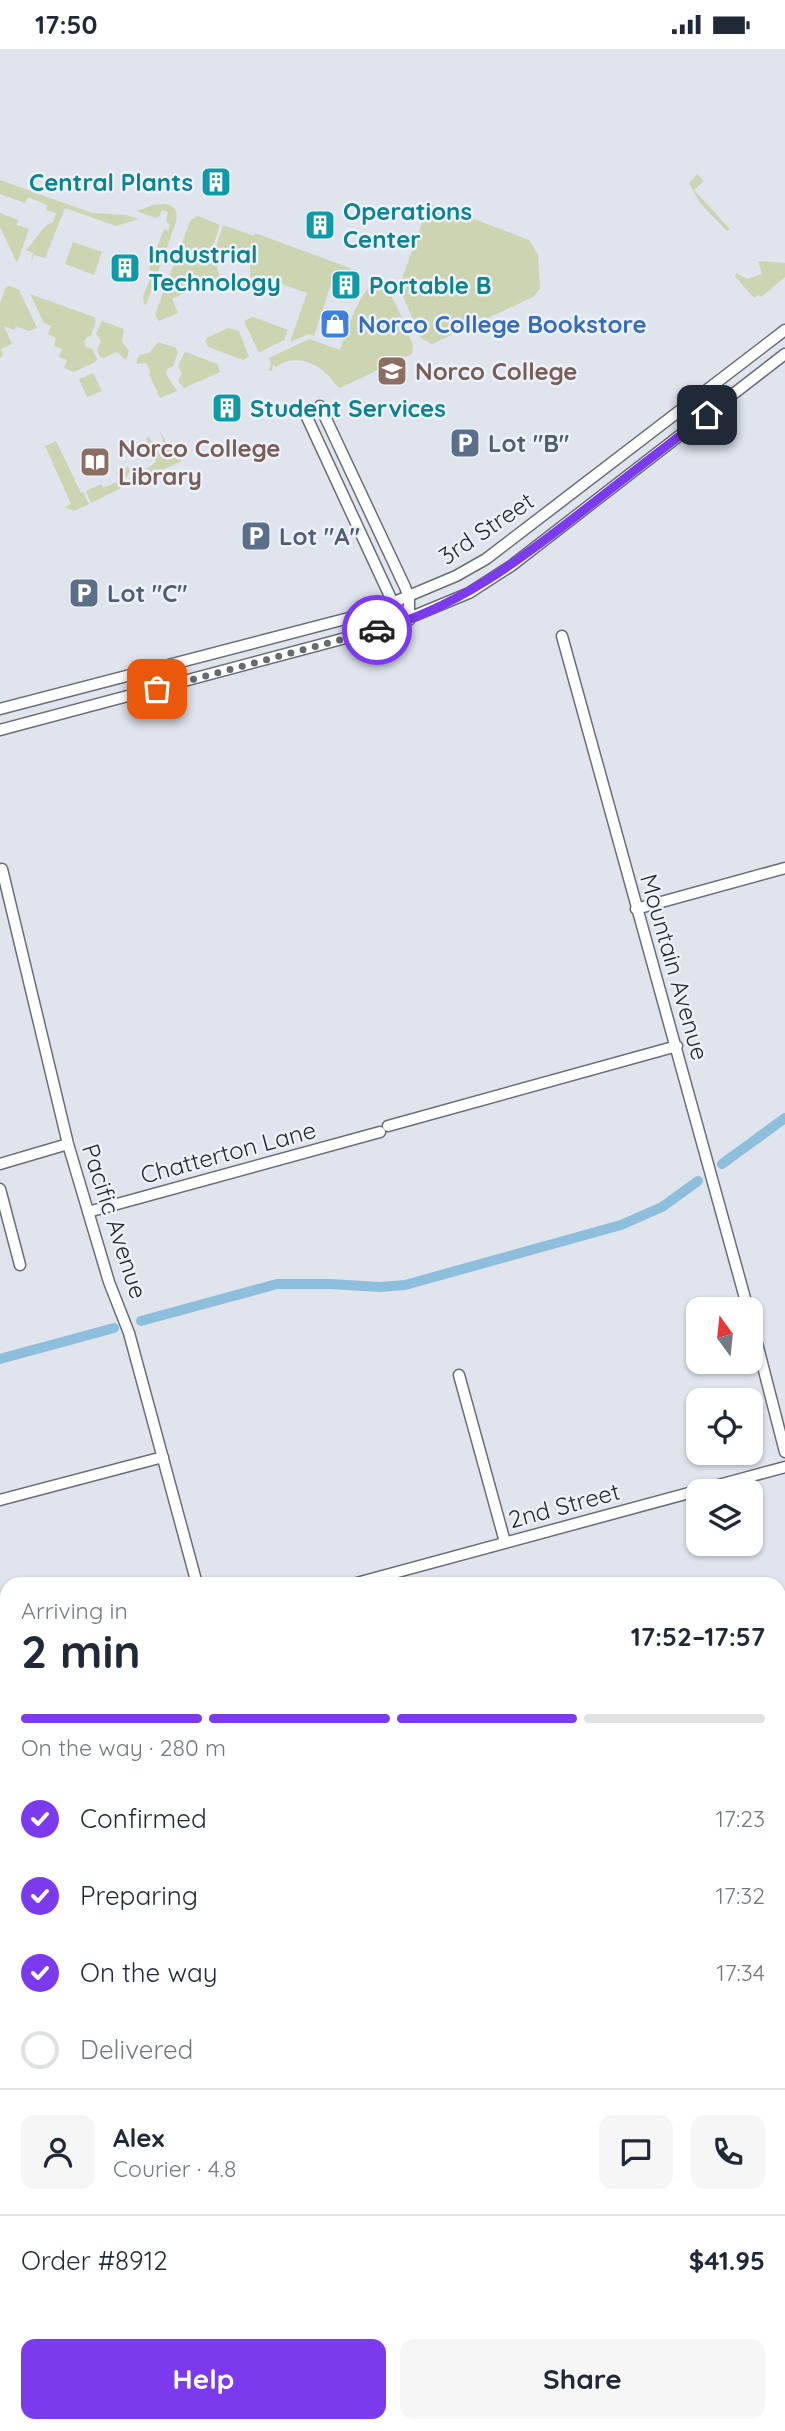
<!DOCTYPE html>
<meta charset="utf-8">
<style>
body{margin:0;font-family:Quicksand,sans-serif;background:#f6f6f7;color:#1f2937;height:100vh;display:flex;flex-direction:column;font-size:26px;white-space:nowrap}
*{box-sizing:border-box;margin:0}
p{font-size:23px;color:#747a83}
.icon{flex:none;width:38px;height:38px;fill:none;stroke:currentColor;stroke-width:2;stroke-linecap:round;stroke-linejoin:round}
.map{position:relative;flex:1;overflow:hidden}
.details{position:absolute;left:0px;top:1528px;width:786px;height:856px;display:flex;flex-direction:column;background:#fff;border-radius:21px 21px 0 0;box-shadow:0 2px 5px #0004}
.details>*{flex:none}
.needle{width:46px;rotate:345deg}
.tools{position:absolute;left:686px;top:1248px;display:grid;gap:14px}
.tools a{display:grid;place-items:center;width:77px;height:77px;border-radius:14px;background:#fff;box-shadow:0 2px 5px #0004;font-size:35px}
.pin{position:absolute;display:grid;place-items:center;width:60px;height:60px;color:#fff;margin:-30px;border-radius:14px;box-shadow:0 4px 10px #0006}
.courier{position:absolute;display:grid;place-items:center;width:70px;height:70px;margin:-35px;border:5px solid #7c3aed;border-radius:50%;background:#fff;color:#222;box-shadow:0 2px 9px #0007}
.summary em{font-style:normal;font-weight:800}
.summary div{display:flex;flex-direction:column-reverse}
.summary{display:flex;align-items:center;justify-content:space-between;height:119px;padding:0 21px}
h1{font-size:46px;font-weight:800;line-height:52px}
.bar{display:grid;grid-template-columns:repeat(4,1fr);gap:10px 7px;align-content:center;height:84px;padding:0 21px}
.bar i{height:9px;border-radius:5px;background:#e0e1e3}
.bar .selected{background:#7c3aed}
.bar p{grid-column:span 4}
.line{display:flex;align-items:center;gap:18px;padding:0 21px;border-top:2px solid #e0e1e3}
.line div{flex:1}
.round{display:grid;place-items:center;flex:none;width:74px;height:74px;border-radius:14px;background:#f6f6f7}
ol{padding:0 21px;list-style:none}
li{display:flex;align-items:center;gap:21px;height:77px}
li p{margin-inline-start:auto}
li .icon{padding:7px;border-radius:50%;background:#7c3aed;color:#fff;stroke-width:4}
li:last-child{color:#747a83}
li i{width:38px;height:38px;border:4px solid #e0e1e3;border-radius:50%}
.cta{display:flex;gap:14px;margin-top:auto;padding:14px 21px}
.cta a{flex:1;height:80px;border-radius:14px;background:#7c3aed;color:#fff;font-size:28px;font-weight:800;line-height:80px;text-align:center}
.cta a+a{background:#f6f6f7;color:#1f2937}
.status{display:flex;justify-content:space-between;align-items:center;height:49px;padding:0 35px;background:#fff;direction:ltr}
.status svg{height:19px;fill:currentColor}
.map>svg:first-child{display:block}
</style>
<div class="status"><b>17:50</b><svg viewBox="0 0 49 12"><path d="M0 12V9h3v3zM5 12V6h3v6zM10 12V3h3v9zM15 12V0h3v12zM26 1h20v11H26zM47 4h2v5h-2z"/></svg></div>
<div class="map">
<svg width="785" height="2382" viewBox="0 0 785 2382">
<rect width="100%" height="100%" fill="#dfe4ed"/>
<path fill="#cdd4b2" d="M 697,125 L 704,132 L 694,141 L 730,180 L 727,182 L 700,154 L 689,134 Z
M 0,131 L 92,164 L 126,166 L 139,170 L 116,177 L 65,159 L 45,209 L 34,206 L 31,215 L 33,204 L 26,201 C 35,193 42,176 53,173 L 56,164 L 46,161 L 47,156 L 28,148 L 25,154 L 0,145 Z
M 165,155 C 176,157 178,163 176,173 L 146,256 L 144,255 L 143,247 L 153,223 L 149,220 L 164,180 L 168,182 L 170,176 L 166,172 L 168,163 L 162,161 L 159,168 L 155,169 L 137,162 L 153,156 Z
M 431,156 L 437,156 L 529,191 L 538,206 L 540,240 L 533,248 L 432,295 L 421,289 L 399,238 L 428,158 Z
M 0,164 L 18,171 L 17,176 L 29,180 L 17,214 L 0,178 Z
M 198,167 L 220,176 L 212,201 L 222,235 L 219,240 L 214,230 L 172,250 L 178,264 L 159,272 L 155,266 L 189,175 L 192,170 Z
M 223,176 L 254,187 L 255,184 L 350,219 L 357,226 L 358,233 L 334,226 L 314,287 L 309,285 L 290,293 L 307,244 L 262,228 L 258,239 L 251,237 L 249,199 L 224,200 L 224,209 L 219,210 L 215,201 Z
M 73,193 L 102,203 L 94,226 L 65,215 Z
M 758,212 L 785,214 L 785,228 L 761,248 L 759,246 L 754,249 L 735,227 L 736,224 L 747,230 L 762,225 Z
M 377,232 C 392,238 406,280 413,296 L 412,305 L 340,339 C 335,336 333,331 328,326 C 315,312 292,305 276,318 L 273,316 L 272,322 L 269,321 L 271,315 L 269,309 L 309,290 L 340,301 C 347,282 359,241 377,232 Z
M 10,237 L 19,241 L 37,279 L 29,282 L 16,277 L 15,281 L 4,277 L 12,295 L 1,300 L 3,307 L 0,309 L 0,254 L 6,238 Z
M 30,245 L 94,268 L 96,272 L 91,287 L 87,288 L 84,293 L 86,298 L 92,300 L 97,310 L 95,313 L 74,323 L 64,319 L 67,311 L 59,308 L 62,300 L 54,297 L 56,289 L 48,285 L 51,277 L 44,274 Z
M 253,268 L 288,281 L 284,291 L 260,303 L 258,302 L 244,272 Z
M 102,272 L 124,280 L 122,293 L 129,302 L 126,311 L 117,303 L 103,309 L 100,308 L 97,301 L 101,292 L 96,285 Z
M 228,279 L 239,282 L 249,308 L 243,311 L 208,298 L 205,292 L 207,289 Z
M 158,293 L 176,299 L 178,303 L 173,317 L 167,320 L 166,325 L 177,342 L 160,349 L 149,325 L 151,324 L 146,314 L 136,315 L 139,306 L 149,304 Z
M 186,303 L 217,315 L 220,323 L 184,339 L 178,332 L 182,324 L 178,318 L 184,304 Z
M 93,324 L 102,342 L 87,348 L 79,330 Z
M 160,382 L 171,401 L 177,399 L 182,412 L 127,437 C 133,422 146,422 156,413 L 146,390 L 149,388 L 162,409 L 167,407 Z
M 56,392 L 81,444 L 83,443 L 89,455 L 74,462 L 65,458 L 71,455 L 45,397 Z
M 128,418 L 130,422 L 127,428 L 121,431 L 123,434 L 121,439 L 91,454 L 86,442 L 101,435 L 103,439 L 120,432 L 116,423 Z"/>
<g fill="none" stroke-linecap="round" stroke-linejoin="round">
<path stroke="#8dbedc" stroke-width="10" d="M 722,1115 L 785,1069
M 141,1272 L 277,1235 L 330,1235 L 380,1238 L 405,1236 L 621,1176 L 662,1158 L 698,1132
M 0,1310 L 114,1279"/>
<g stroke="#6a6e76" stroke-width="13">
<path id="minor" d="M 320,357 L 405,538 L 409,548 L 409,571
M 305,364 L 393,554 L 409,571
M 562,587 L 748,1260
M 0,660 L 368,564 L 456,527 L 486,510 L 785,281
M 0,681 L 387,578 L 469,544 L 511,517 L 785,305
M 2,820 L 68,1095 L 109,1233 L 129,1284 L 197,1535
M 636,860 L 785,819
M 388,1077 L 677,997
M 0,1115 L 68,1095
M 0,1140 L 20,1216
M 88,1163 L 380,1083
M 751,1271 L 785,1403
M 459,1326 L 505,1493
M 0,1451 L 163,1408
M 353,1535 L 785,1418
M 0,1635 L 7,1633
M 0,1860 L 7,1858
M 0,1916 L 5,1933
M 0,2325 L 7,2331
M 65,2376 L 71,2382
M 423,2376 L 424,2382"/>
</g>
<use href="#minor" stroke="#fff" stroke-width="10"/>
</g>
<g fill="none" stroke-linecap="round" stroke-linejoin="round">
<path stroke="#676a70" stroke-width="7" stroke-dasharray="0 12.6" d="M 157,640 L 377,581"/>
<path stroke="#7c3aed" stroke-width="9" d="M 377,581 C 457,559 520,511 584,461 C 625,429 666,397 707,366"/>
</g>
<defs>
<g id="building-square" transform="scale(1.575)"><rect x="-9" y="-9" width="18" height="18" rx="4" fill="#0f9aa8" stroke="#ecf1fa"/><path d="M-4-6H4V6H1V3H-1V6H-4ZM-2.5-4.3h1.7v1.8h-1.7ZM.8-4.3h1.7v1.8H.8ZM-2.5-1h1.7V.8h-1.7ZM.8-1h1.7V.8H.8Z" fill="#fff"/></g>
<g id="shop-square" transform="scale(1.575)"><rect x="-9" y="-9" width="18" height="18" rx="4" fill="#3f7fe0" stroke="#ecf1fa"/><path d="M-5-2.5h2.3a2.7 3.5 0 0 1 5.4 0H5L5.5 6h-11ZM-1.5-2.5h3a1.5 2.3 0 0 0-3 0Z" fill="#fff"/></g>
<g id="university-square" transform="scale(1.575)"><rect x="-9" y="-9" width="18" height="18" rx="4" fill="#8d6e63" stroke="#ecf1fa"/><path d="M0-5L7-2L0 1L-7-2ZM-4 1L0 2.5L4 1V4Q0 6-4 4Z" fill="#fff"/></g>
<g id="parking-square" transform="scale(1.575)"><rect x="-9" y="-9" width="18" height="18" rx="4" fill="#5c6f8a" stroke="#ecf1fa"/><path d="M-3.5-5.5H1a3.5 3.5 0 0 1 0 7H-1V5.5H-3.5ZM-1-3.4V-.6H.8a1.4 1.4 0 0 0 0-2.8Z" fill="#fff"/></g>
<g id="library-square" transform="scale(1.575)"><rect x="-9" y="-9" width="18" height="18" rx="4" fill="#8d6e63" stroke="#ecf1fa"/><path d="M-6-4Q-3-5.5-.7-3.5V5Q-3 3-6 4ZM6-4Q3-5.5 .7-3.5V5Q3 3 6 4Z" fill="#fff"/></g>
</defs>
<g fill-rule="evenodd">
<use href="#building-square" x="216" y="133"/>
<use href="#building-square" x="320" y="176"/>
<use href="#building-square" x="125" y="219"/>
<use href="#building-square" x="346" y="236"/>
<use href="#shop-square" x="335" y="275"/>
<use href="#university-square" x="392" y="322"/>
<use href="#building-square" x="227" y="359"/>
<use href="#parking-square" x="465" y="394"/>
<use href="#library-square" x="95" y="413"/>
<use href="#parking-square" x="256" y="487"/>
<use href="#parking-square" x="84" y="544"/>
</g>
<g text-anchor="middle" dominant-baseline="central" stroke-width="5" stroke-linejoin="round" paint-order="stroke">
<g font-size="24" font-weight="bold" fill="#0d838f" stroke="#ecf1fa" text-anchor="start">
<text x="193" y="133" text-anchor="end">Central Plants</text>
<text x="343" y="162">Operations<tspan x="343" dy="28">Center</tspan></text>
<text x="148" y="205">Industrial<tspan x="148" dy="28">Technology</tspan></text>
<text x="369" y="236">Portable B</text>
<text x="250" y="359">Student Services</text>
</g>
<g font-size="24" font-weight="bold" fill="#366cbe" stroke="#ecf1fa" text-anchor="start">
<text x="358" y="275">Norco College Bookstore</text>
</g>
<g font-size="24" font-weight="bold" fill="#785e54" stroke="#ecf1fa" text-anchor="start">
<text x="415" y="322">Norco College</text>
<text x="118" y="399">Norco College<tspan x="118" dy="28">Library</tspan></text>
</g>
<g font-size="24" font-weight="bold" fill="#4e5e75" stroke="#ecf1fa" text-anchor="start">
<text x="488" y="394">Lot "B"</text>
<text x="279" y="487">Lot "A"</text>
<text x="107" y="544">Lot "C"</text>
</g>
<g font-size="24" fill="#27292c" stroke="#ecf1fa">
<text transform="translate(486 479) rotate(-34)">3rd Street</text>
<text transform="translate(675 918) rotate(74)">Mountain Avenue</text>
<text transform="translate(228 1103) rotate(-15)">Chatterton Lane</text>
<text transform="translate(115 1172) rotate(72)">Pacific Avenue</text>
<text transform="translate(564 1456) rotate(-15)">2nd Street</text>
</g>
</g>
</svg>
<div class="tools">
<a><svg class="needle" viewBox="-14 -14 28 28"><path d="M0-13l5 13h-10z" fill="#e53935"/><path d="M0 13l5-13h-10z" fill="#747a83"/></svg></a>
<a><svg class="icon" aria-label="locate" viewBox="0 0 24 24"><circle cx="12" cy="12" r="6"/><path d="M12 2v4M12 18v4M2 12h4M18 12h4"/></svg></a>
<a><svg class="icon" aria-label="layers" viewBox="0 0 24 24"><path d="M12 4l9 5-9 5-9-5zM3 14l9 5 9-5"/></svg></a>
</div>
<div class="pin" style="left:157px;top:640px;background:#ea580c"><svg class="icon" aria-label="bag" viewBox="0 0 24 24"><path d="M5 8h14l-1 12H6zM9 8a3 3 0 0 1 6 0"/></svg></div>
<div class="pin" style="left:707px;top:366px;background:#1f2937"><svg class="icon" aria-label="home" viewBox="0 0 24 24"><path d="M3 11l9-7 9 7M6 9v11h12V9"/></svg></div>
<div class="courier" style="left:377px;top:581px"><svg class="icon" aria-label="car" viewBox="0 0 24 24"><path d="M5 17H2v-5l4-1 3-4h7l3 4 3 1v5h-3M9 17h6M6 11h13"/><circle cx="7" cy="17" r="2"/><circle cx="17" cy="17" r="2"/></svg></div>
<section class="details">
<div class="summary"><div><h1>2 min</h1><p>Arriving in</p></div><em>17:52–17:57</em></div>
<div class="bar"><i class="selected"></i><i class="selected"></i><i class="selected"></i><i></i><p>On the way · 280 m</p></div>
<ol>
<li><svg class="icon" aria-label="check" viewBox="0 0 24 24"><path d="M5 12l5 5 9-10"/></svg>Confirmed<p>17:23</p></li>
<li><svg class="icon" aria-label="check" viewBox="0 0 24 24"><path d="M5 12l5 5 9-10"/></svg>Preparing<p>17:32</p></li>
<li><svg class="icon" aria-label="check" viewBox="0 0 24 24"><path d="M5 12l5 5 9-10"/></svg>On the way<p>17:34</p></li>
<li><i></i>Delivered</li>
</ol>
<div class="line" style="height:126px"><a class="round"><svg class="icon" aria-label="person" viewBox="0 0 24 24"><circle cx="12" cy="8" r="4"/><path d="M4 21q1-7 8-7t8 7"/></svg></a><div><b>Alex</b><p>Courier · 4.8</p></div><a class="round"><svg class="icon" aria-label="chat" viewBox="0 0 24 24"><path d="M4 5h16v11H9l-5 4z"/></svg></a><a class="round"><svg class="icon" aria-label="phone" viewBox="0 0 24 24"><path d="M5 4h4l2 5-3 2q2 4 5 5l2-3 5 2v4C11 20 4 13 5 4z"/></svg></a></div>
<div class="line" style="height:91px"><div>Order #8912</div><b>$41.95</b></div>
<div class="cta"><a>Help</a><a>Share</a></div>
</section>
</div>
